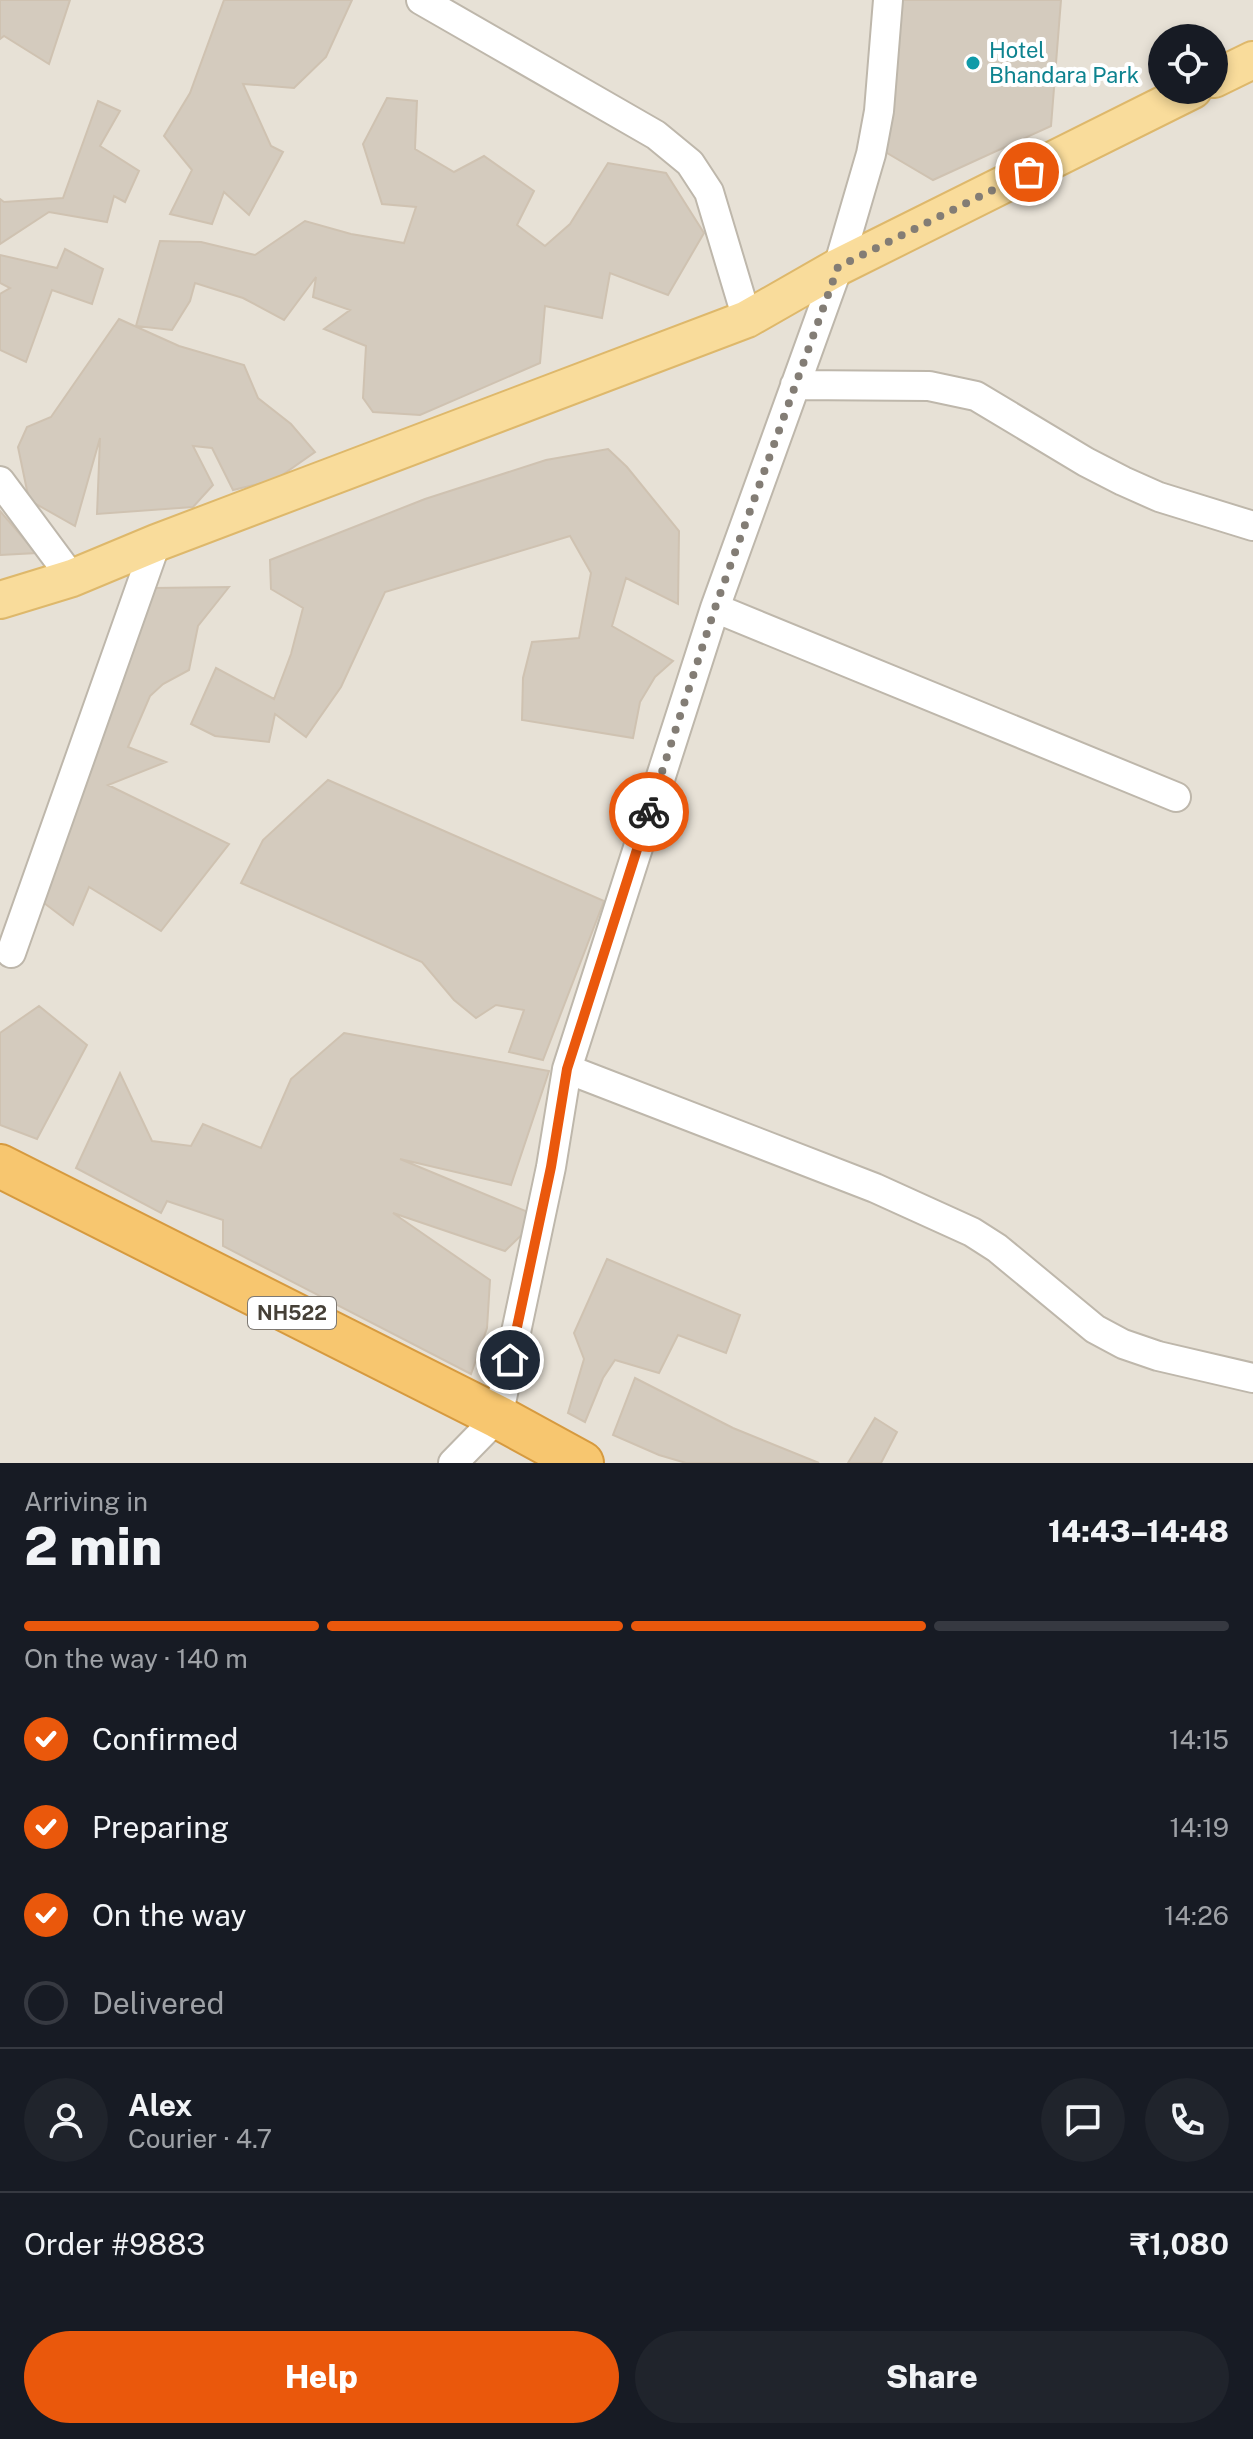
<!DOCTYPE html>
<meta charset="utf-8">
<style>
body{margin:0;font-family:"Public Sans",sans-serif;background:#20242c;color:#f1f3f6;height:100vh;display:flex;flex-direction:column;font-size:30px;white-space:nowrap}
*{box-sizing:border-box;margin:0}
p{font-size:26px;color:#9ea1a6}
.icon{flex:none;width:44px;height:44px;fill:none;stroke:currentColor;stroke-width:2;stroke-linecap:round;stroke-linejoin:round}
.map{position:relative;height:1463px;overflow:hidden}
.drawer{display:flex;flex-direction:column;background:#171b24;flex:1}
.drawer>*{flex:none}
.tools{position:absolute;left:1148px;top:24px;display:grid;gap:16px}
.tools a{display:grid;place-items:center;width:80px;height:80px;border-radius:50%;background:#171b24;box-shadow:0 4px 12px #0003;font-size:40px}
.pin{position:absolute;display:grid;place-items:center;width:68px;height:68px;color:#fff;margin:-34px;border:4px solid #fff;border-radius:50%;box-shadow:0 2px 8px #0007}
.courier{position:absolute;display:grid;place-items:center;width:80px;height:80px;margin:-40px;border:6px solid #ea580c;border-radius:50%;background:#fff;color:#222;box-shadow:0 2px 10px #0007}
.head em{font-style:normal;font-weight:800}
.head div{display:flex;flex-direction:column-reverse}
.head{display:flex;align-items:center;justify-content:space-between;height:136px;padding:0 24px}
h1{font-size:52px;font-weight:800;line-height:60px}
.bar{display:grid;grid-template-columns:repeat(4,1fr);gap:12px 8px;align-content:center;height:96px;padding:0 24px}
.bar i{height:10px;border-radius:6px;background:#363941}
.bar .active{background:#ea580c}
.bar p{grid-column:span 4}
.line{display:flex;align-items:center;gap:20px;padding:0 24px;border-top:2px solid #363941}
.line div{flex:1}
.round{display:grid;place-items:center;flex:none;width:84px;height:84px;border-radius:42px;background:#20242c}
ol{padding:0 24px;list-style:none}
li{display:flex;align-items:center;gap:24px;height:88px}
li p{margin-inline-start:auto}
li .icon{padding:8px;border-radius:50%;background:#ea580c;color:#fff;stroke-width:4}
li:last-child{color:#9ea1a6}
li i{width:44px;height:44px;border:4px solid #363941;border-radius:50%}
.cta{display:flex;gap:16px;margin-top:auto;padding:16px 24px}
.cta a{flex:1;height:92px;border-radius:48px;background:#ea580c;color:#fff;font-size:32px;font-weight:800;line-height:92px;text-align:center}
.cta a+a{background:#20242c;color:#f1f3f6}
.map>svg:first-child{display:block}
</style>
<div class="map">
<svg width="1253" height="1463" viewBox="0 0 1253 1463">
<rect width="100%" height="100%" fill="#f3efe8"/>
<path fill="#e7e1d6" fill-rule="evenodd" d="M 0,0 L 1253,0 L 1253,1463 L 0,1463 ZM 1162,38 L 1214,38 L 1214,90 L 1162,90 Z"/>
<path fill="#d4cbbe" stroke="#cfc2b1" stroke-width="2" d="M 0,0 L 70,0 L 49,64 L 4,36 L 0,39 Z
M 224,0 L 352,0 L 326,57 L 294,88 L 243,84 L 271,146 L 283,152 L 249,215 L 224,192 L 212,224 L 170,214 L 192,170 L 164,136 L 190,93 Z
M 897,0 L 1061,0 L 1051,126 L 933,180 L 882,150 Z
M 387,98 L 417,101 L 415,149 L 454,172 L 484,156 L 534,191 L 517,225 L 545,246 L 570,224 L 608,163 L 666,173 L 704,233 L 668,295 L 610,273 L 602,318 L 545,306 L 540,363 L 420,415 L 373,412 L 363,398 L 366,346 L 324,329 L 350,310 L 313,297 L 316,277 L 284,320 L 243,298 L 195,283 L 190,301 L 172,330 L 136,326 L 160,241 L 201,242 L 255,255 L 305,221 L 351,234 L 404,243 L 416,207 L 382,204 L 363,144 Z
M 98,101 L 120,111 L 100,146 L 139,171 L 125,202 L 114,196 L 107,222 L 49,212 L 0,244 L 0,199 L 4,202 L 63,198 Z
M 65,249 L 103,269 L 92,304 L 52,290 L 26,362 L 0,350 L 0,294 L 10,288 L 0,283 L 0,255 L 57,268 Z
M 119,319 L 179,346 L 244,365 L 258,398 L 291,424 L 315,452 L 275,480 L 233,490 L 212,448 L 193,446 L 213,485 L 193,507 L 97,514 L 100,438 L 75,526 L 29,500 L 18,447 L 27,427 L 51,417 Z
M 608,449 L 627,467 L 679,531 L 678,604 L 626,578 L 612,626 L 673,661 L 655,677 L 640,702 L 633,738 L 522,720 L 523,678 L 532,642 L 579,638 L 591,573 L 570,536 L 385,592 L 341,687 L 306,737 L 275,714 L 269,742 L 215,736 L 191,724 L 216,668 L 274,699 L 291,654 L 303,608 L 271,589 L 270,560 L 425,499 L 546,460 Z
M 0,511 L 36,553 L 0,555 Z
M 229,587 L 198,626 L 189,670 L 163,684 L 150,696 L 128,747 L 166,762 L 108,785 L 229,844 L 161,931 L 89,887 L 73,925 L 44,903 L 154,588 Z
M 328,780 L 604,901 L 543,1060 L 509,1052 L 524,1010 L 496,1005 L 476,1018 L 454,1000 L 422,962 L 241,883 L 263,840 Z
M 39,1006 L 87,1045 L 37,1139 L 0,1125 L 0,1033 Z
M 344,1033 L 549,1071 L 511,1185 L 400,1159 L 540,1217 L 505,1251 L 393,1213 L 490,1280 L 487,1328 L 471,1374 L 223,1246 L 223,1220 L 167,1201 L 161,1213 L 76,1168 L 120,1073 L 152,1141 L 191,1146 L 203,1124 L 261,1148 L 291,1079 Z
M 607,1259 L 740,1315 L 726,1353 L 678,1335 L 659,1373 L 615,1360 L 603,1378 L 585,1422 L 568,1413 L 584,1359 L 574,1333 Z
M 635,1378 L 733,1428 L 819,1463 L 686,1463 L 659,1455 L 613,1435 Z
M 875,1418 L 897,1432 L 881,1463 L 848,1463 Z"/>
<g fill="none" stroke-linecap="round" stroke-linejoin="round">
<g stroke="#beb7ab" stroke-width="32">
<path id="minor" d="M 421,0 L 656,135 L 690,163 L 709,192 L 747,319
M 795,385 L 929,386 L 976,396 L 1086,462 L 1123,481 L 1159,497 L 1253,526
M 0,481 L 72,578
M 715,608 L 1176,797
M 11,953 L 156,543
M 567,1069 L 875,1188 L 972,1232 L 997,1248 L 1095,1329 L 1123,1344 L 1158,1356 L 1253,1378
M 453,1463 L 498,1417 L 551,1167 L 567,1069 L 715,608 L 838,267 L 871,154 L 879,111 L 888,0"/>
</g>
<g stroke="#deb86b" stroke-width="40">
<path id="major" d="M 1214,79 L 1253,60
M 0,600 L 72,578 L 156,543 L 747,319 L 838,267 L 1193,90"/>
</g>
<g stroke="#d69a3f" stroke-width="46">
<path id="highway" d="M 0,1166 L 498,1417 L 582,1463"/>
</g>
<use href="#minor" stroke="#fff" stroke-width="28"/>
<use href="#major" stroke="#f9dc9b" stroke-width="36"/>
<use href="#highway" stroke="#f7c66f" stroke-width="42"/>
</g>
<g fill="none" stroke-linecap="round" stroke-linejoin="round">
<path stroke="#837d75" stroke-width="8" stroke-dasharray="0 14.4" d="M 649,812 L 715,608 L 838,267 L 1029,172"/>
<path stroke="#ea580c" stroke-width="10" d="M 510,1360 L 551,1167 L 567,1069 L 649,812"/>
</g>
<circle fill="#0f9aa8" stroke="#fff" stroke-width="3" cx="973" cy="63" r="8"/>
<g text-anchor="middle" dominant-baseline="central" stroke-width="8" stroke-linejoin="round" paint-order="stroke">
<rect fill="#fff" stroke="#7e7973" stroke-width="2" x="248" y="1297" width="88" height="32" rx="6"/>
<g font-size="20" font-weight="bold" fill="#464037">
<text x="292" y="1313">NH522</text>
</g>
<g font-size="22" fill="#0d838f" stroke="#fff" text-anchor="start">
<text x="989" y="50">Hotel<tspan x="989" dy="25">Bhandara Park</tspan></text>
</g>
</g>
</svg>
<div class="tools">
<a><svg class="icon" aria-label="locate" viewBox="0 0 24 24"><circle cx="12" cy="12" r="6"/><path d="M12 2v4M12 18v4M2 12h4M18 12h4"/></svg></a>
</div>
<div class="pin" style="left:1029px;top:172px;background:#ea580c"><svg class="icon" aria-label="bag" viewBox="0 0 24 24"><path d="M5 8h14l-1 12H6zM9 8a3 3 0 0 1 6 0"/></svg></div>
<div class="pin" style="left:510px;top:1360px;background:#1f2937"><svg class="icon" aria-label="home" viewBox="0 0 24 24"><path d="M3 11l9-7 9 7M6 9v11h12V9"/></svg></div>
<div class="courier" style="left:649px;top:812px"><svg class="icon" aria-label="bike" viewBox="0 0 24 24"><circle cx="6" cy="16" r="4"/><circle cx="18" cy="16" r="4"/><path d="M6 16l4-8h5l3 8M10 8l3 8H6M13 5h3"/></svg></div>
</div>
<section class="drawer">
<div class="head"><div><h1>2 min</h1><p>Arriving in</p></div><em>14:43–14:48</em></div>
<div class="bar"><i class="active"></i><i class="active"></i><i class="active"></i><i></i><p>On the way · 140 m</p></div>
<ol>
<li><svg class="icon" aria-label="check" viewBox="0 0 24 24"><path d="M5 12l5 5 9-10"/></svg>Confirmed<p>14:15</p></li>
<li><svg class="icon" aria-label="check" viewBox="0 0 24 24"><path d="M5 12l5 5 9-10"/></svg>Preparing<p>14:19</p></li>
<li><svg class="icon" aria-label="check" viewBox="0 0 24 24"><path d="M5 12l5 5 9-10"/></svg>On the way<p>14:26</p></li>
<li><i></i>Delivered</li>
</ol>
<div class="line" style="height:144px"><a class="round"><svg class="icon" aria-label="person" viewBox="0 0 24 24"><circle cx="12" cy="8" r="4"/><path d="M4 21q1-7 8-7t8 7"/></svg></a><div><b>Alex</b><p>Courier · 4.7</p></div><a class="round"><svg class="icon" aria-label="chat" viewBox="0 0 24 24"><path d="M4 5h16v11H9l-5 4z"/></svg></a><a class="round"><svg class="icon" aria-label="phone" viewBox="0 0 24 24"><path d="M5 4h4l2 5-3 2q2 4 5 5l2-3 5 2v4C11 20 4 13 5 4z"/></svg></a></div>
<div class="line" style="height:104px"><div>Order #9883</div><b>₹1,080</b></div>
<div class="cta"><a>Help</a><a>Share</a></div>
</section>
